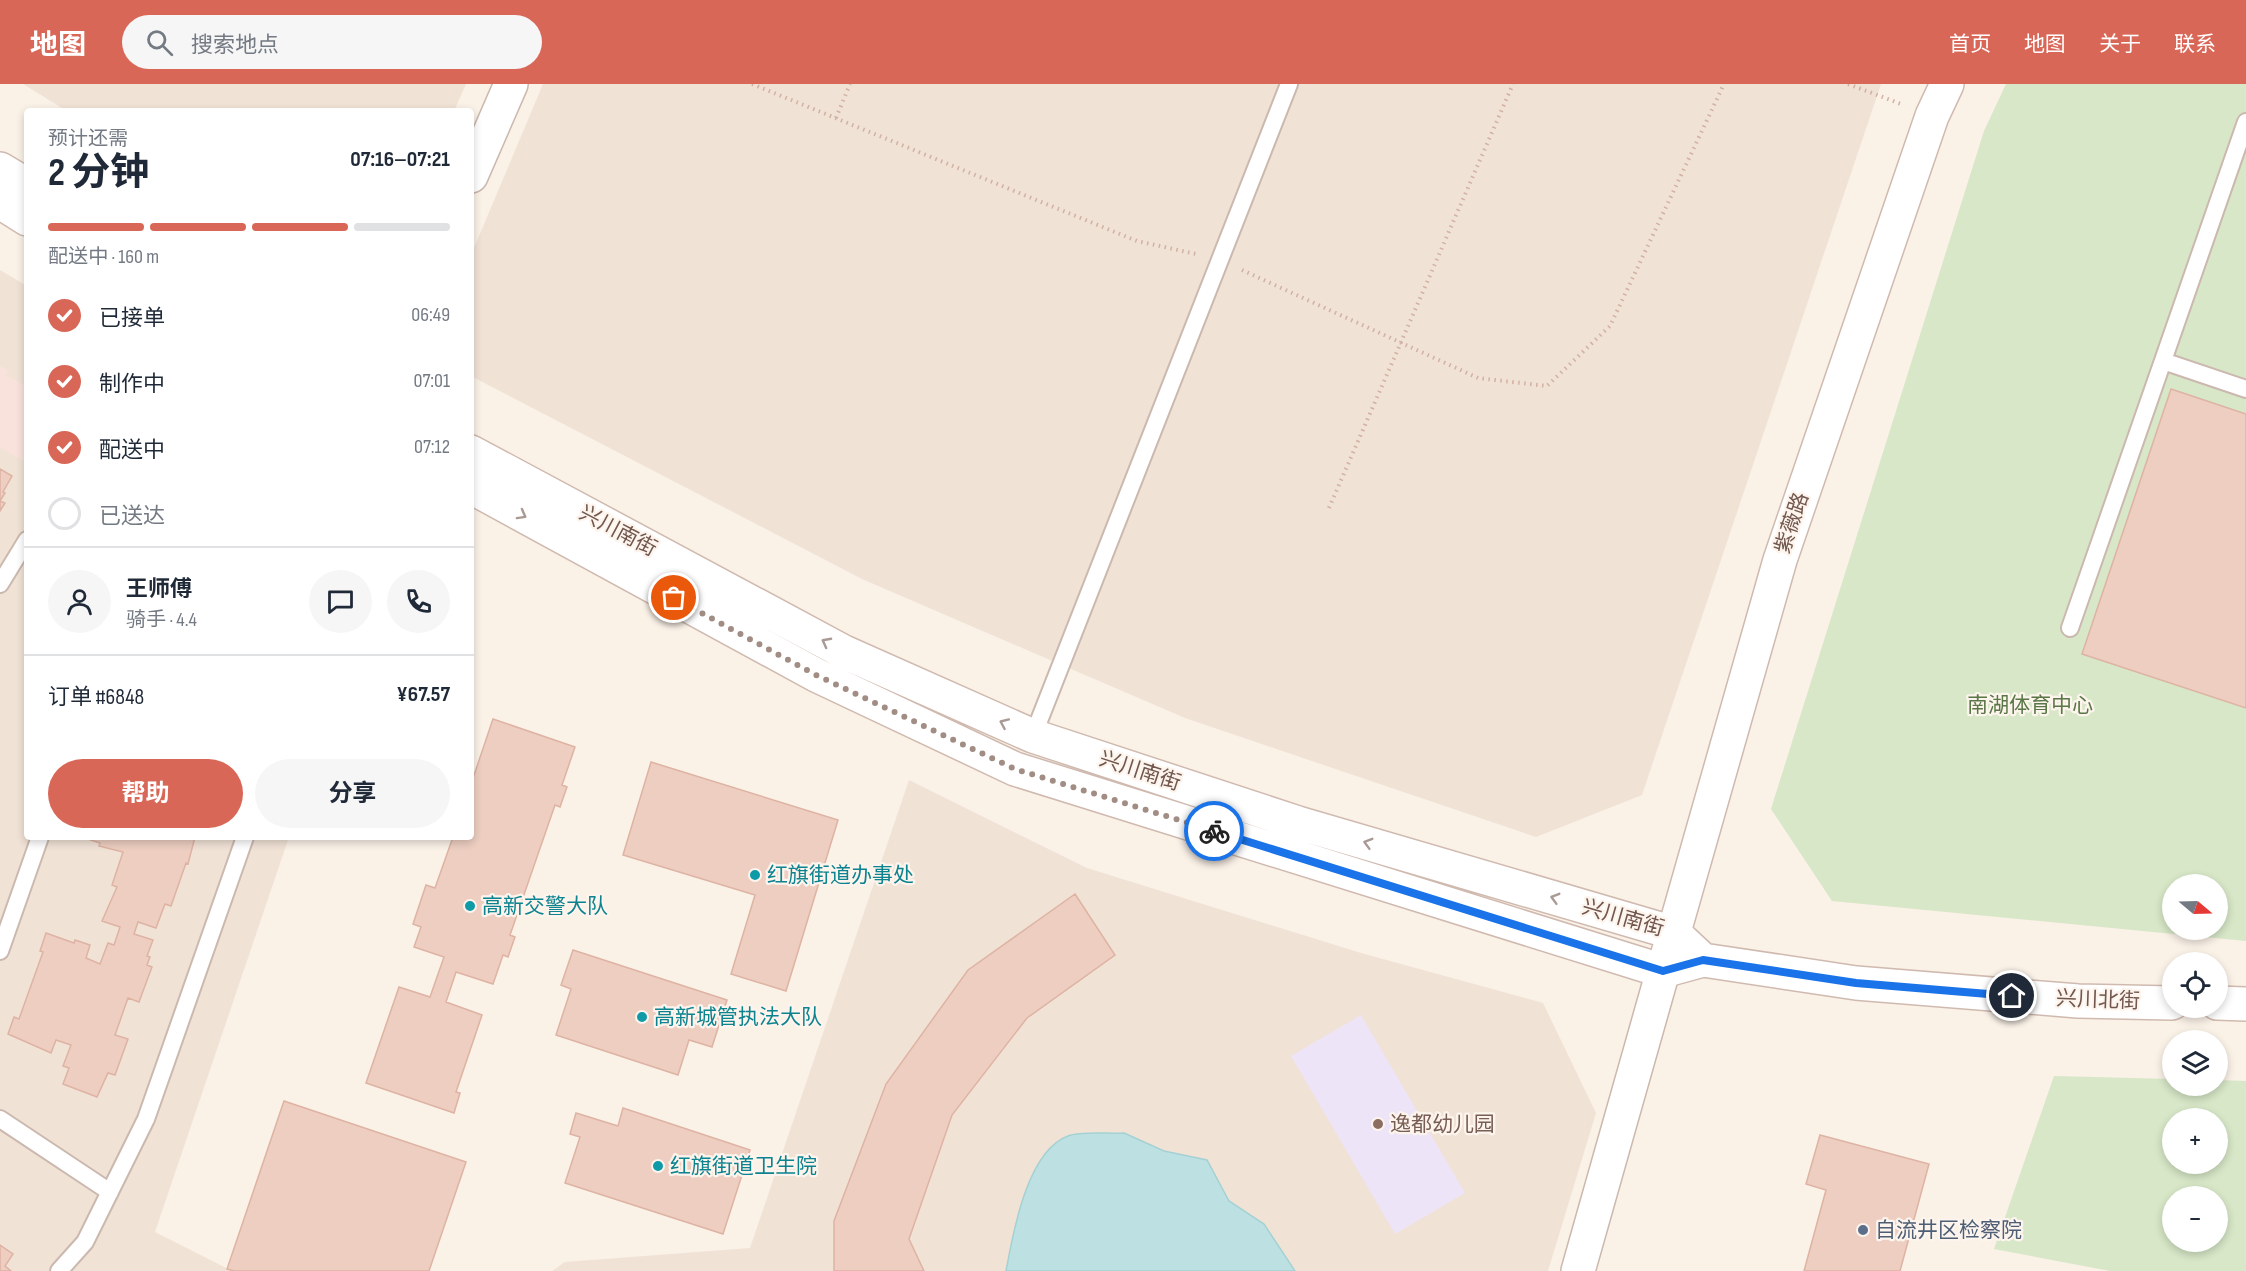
<!DOCTYPE html>
<html lang="zh">
<meta charset="utf-8">
<style>
body{margin:0;font-family:"Sofia Sans Condensed","Noto Sans SC",sans-serif;background:#f6f6f7;color:#1f2937;height:100vh;display:flex;flex-direction:column;font-size:22px;white-space:nowrap}
*{box-sizing:border-box;margin:0}
p{font-size:20px;color:#747a83}
.icon{flex:none;width:33px;height:33px;fill:none;stroke:currentColor;stroke-width:2;stroke-linecap:round;stroke-linejoin:round}
.map{position:relative;flex:1;overflow:hidden}
.panel{position:absolute;left:24px;top:24px;width:450px;height:732px;display:flex;flex-direction:column;background:#fff;border-radius:6px;box-shadow:0 3px 9px #0003}
.panel>*{flex:none}
.needle{width:39px;rotate:109deg}
.controls{position:absolute;left:2162px;top:790px;display:grid;gap:12px}
.controls a{display:grid;place-items:center;width:66px;height:66px;border-radius:50%;background:#fff;box-shadow:0 3px 9px #0003;font-size:30px}
.pin{position:absolute;display:grid;place-items:center;width:51px;height:51px;color:#fff;margin:-26px;border:3px solid #fff;border-radius:50%;box-shadow:0 2px 6px #0007}
.courier{position:absolute;display:grid;place-items:center;width:60px;height:60px;margin:-30px;border:4px solid #1a73e8;border-radius:50%;background:#fff;color:#222;box-shadow:0 2px 8px #0007}
.headline em{font-style:normal;font-weight:700}
.headline div{display:flex;flex-direction:column-reverse}
.headline{display:flex;align-items:center;justify-content:space-between;height:102px;padding:0 24px}
h1{font-size:39px;font-weight:700;line-height:45px}
.bar{display:grid;grid-template-columns:repeat(4,1fr);gap:9px 6px;align-content:center;height:72px;padding:0 24px}
.bar i{height:8px;border-radius:4px;background:#e0e1e3}
.bar .on{background:#d96757}
.bar p{grid-column:span 4}
.line{display:flex;align-items:center;gap:15px;padding:0 24px;border-top:2px solid #e0e1e3}
.line div{flex:1}
.round{display:grid;place-items:center;flex:none;width:63px;height:63px;border-radius:32px;background:#f6f6f7}
ol{padding:0 24px;list-style:none}
li{display:flex;align-items:center;gap:18px;height:66px}
li p{margin-inline-start:auto}
li .icon{padding:6px;border-radius:50%;background:#d96757;color:#fff;stroke-width:4}
li:last-child{color:#747a83}
li i{width:33px;height:33px;border:3px solid #e0e1e3;border-radius:50%}
.action{display:flex;gap:12px;margin-top:auto;padding:12px 24px}
.action a{flex:1;height:69px;border-radius:36px;background:#d96757;color:#fff;font-size:24px;font-weight:700;line-height:69px;text-align:center}
.action a+a{background:#f6f6f7;color:#1f2937}
header{display:flex;align-items:center;gap:36px;box-sizing:border-box;height:84px;padding:0 30px;background:#d96757;color:#fff}
header strong{font-size:28px}
nav{display:flex;gap:33px;margin-inline-start:auto;font-size:21px}
.search{width:420px;height:54px;background:#f6f6f7;display:flex;align-items:center;gap:15px;box-sizing:border-box;padding:0 21px;border-radius:33px;color:#747a83;font-size:22px}
.map>svg:first-child{display:block}
</style>
<header>
<strong>地图</strong>
<div class="search"><svg class="icon" aria-label="search" viewBox="0 0 24 24"><circle cx="10" cy="10" r="6"/><path d="M15 15l6 6"/></svg>搜索地点</div>
<nav><a>首页</a><a>地图</a><a>关于</a><a>联系</a></nav>
</header>
<div class="map">
<svg width="2246" height="1187" viewBox="0 0 2246 1187">
<rect width="100%" height="100%" fill="#faf1e7"/>
<path fill="#f1e2d6" d="M 23,0 L 466,0 L 454,27 L 67,27 Z
M 543,0 L 1881,0 L 1642,711 L 1536,753 L 1185,634 L 862,495 L 471,292 L 471,171 Z
M 0,186 L 27,202 L 27,753 L 289,753 L 155,1148 L 232,1187 L 0,1187 Z
M 909,696 L 1087,784 L 1361,869 L 1543,919 L 1596,1029 L 1548,1187 L 552,1187 L 565,1178 L 750,1164 Z"/>
<path fill="#fae2dc" d="M 0,282 L 8,287 L 6,291 L 27,303 L 27,379 L 0,363 Z"/>
<path fill="#eee4f7" d="M 1361,931 L 1465,1109 L 1395,1150 L 1291,972 Z"/>
<path fill="#d7e7c7" fill-rule="evenodd" d="M 2006,0 L 2246,0 L 2246,857 L 1832,817 L 1771,725 L 1984,47 ZM 2172,801 L 2217,801 L 2217,846 L 2172,846 Z
M 2054,992 L 2172,995 L 2172,1002 L 2217,1002 L 2217,996 L 2246,997 L 2246,1187 L 2110,1187 L 1994,1165 ZM 2172,1035 L 2217,1035 L 2217,1080 L 2172,1080 ZM 2172,1113 L 2217,1113 L 2217,1158 L 2172,1158 Z"/>
<path fill="#bde1e2" stroke="#a4d1d3" stroke-width="1.5" d="M 1124,1049 L 1164,1067 L 1207,1076 L 1229,1117 L 1264,1140 L 1295,1187 L 1006,1187 C 1013,1149 1027,1067 1068,1052 C 1080,1047 1110,1050 1124,1049 Z"/>
<path fill="#edcec1" stroke="#deb3a3" stroke-width="1.5" d="M 2171,305 L 2246,330 L 2246,624 L 2082,570 Z
M 0,385 L 12,392 L 3,408 L 5,409 L 0,417 L 5,419 L 0,427 Z
M 493,635 L 575,663 L 562,701 L 567,703 L 560,723 L 555,721 L 510,851 L 515,853 L 508,873 L 503,871 L 493,900 L 456,888 L 446,918 L 482,931 L 456,1008 L 460,1009 L 454,1029 L 366,999 L 399,903 L 430,913 L 444,873 L 414,863 L 421,843 L 413,840 L 426,801 L 435,804 L 453,753 L 471,753 L 471,700 Z
M 651,678 L 838,736 L 786,907 L 731,890 L 755,811 L 623,771 Z
M 82,753 L 195,753 L 188,780 L 186,779 L 171,822 L 165,820 L 156,844 L 138,838 L 134,850 L 153,856 L 147,872 L 150,873 L 147,881 L 152,883 L 139,918 L 128,914 L 115,951 L 128,955 L 115,991 L 108,989 L 97,1013 L 63,1000 L 69,984 L 63,982 L 71,961 L 56,956 L 51,969 L 8,950 L 14,933 L 19,935 L 43,868 L 40,867 L 46,849 L 74,859 L 75,856 L 90,861 L 86,874 L 100,880 L 108,859 L 114,861 L 120,843 L 102,837 L 117,803 L 112,801 L 123,768 L 99,762 L 100,759 Z
M 1075,810 L 1115,871 L 1027,934 L 952,1031 L 909,1155 L 924,1187 L 834,1187 L 834,1137 L 886,1000 L 968,886 Z
M 573,866 L 727,916 L 712,963 L 689,956 L 678,991 L 556,951 L 571,905 L 561,901 Z
M 284,1017 L 466,1078 L 429,1187 L 234,1187 L 227,1185 Z
M 623,1024 L 750,1066 L 723,1150 L 565,1099 L 580,1053 L 570,1050 L 576,1029 L 618,1042 Z
M 1820,1051 L 1929,1080 L 1900,1187 L 1804,1187 L 1826,1106 L 1806,1100 Z
M 0,1161 L 13,1170 L 5,1182 L 11,1187 L 0,1187 Z"/>
<g fill="none" stroke-linecap="round" stroke-linejoin="round">
<g stroke="#cbb8ae" stroke-width="20">
<path id="lane" d="M 2163,277 L 2246,305
M 0,500 L 27,456
M 2070,544 L 2246,38
M 1033,652 L 1289,0
M 0,867 L 40,753
M 0,1035 L 110,1108
M 59,1187 L 85,1158 L 146,1035 L 245,753"/>
</g>
<g stroke="#cbb8ae" stroke-width="36">
<path id="street" d="M 471,92 L 511,0
M 1578,1187 L 1663,887"/>
</g>
<g stroke="#d0baaf" stroke-width="36">
<path id="secondary" d="M 0,85 L 27,101
M 0,118 L 27,135
M 471,368 L 844,568 L 1033,652 L 1298,739 L 1674,849 L 1703,876
M 471,403 L 816,591 L 1015,685 L 1663,887 L 1703,876 L 1856,899 L 2078,917 L 2172,919
M 1668,869 L 1780,476 L 1932,32 L 1947,0
M 2217,919 L 2246,920"/>
</g>
<path stroke="#d2b1a4" stroke-width="4" stroke-dasharray="1.5 4.5" stroke-linecap="butt" d="M 752,0 L 1137,157 L 1196,170
M 1848,0 L 1901,20
M 836,34 L 850,0
M 1242,186 L 1478,294 L 1547,302 L 1610,242 L 1724,0
M 1329,424 L 1513,0"/>
<use href="#lane" stroke="#fff" stroke-width="16"/>
<use href="#street" stroke="#fff" stroke-width="33"/>
<use href="#secondary" stroke="#fff" stroke-width="33"/>
</g>
<defs><path id="oneway-chevron" d="M-2-3.5L2.5 0L-2 3.5" fill="none" stroke-width="1.6" stroke-linecap="round" stroke-linejoin="round" transform="scale(1.5)"/></defs>
<g stroke="#aa9a95">
<use href="#oneway-chevron" transform="translate(522 431) rotate(29)"/>
<use href="#oneway-chevron" transform="translate(826 558) rotate(-152)"/>
<use href="#oneway-chevron" transform="translate(1004 639) rotate(-156)"/>
<use href="#oneway-chevron" transform="translate(1368 759) rotate(-164)"/>
<use href="#oneway-chevron" transform="translate(1555 814) rotate(-164)"/>
</g>
<g fill="none" stroke-linecap="round" stroke-linejoin="round">
<path stroke="#a28d84" stroke-width="6" stroke-dasharray="0 10.8" d="M 674,514 L 816,591 L 1015,685 L 1214,747"/>
<path stroke="#1a73e8" stroke-width="8" d="M 1214,747 L 1663,887 L 1703,876 L 1856,899 L 2012,912"/>
</g>
<g fill="#0f9aa8" stroke="#fdf5ed" stroke-width="2">
<circle cx="755" cy="791" r="6"/>
<circle cx="470" cy="822" r="6"/>
<circle cx="642" cy="933" r="6"/>
<circle cx="658" cy="1082" r="6"/>
</g>
<circle fill="#8d6e63" stroke="#fdf5ed" stroke-width="2" cx="1378" cy="1040" r="6"/>
<circle fill="#5c6f8a" stroke="#fdf5ed" stroke-width="2" cx="1863" cy="1146" r="6"/>
<g text-anchor="middle" dominant-baseline="central" stroke-width="4.5" stroke-linejoin="round" paint-order="stroke">
<g font-size="21" fill="#72574e" stroke="#fdf5ed">
<text transform="translate(1792 439) rotate(-71)">紫薇路</text>
<text transform="translate(618 447) rotate(28)">兴川南街</text>
<text transform="translate(1140 687) rotate(18)">兴川南街</text>
<text transform="translate(1623 834) rotate(16)">兴川南街</text>
<text transform="translate(2098 916) rotate(2)">兴川北街</text>
</g>
<g font-size="21" fill="#5a7747" stroke="#fdf5ed">
<text x="2030" y="621">南湖体育中心</text>
</g>
<g font-size="21" fill="#0d838f" stroke="#fdf5ed" text-anchor="start">
<text x="767" y="791">红旗街道办事处</text>
<text x="482" y="822">高新交警大队</text>
<text x="654" y="933">高新城管执法大队</text>
<text x="670" y="1082">红旗街道卫生院</text>
</g>
<g font-size="21" fill="#785e54" stroke="#fdf5ed" text-anchor="start">
<text x="1390" y="1040">逸都幼儿园</text>
</g>
<g font-size="21" fill="#4e5e75" stroke="#fdf5ed" text-anchor="start">
<text x="1875" y="1146">自流井区检察院</text>
</g>
</g>
</svg>
<div class="controls">
<a><svg class="needle" viewBox="-14 -14 28 28"><path d="M0-13l5 13h-10z" fill="#e53935"/><path d="M0 13l5-13h-10z" fill="#747a83"/></svg></a>
<a><svg class="icon" aria-label="locate" viewBox="0 0 24 24"><circle cx="12" cy="12" r="6"/><path d="M12 2v4M12 18v4M2 12h4M18 12h4"/></svg></a>
<a><svg class="icon" aria-label="layers" viewBox="0 0 24 24"><path d="M12 4l9 5-9 5-9-5zM3 14l9 5 9-5"/></svg></a>
<a>+</a>
<a>−</a>
</div>
<div class="pin" style="left:674px;top:514px;background:#ea580c"><svg class="icon" aria-label="bag" viewBox="0 0 24 24"><path d="M5 8h14l-1 12H6zM9 8a3 3 0 0 1 6 0"/></svg></div>
<div class="pin" style="left:2012px;top:912px;background:#1f2937"><svg class="icon" aria-label="home" viewBox="0 0 24 24"><path d="M3 11l9-7 9 7M6 9v11h12V9"/></svg></div>
<div class="courier" style="left:1214px;top:747px"><svg class="icon" aria-label="bike" viewBox="0 0 24 24"><circle cx="6" cy="16" r="4"/><circle cx="18" cy="16" r="4"/><path d="M6 16l4-8h5l3 8M10 8l3 8H6M13 5h3"/></svg></div>
<section class="panel">
<div class="headline"><div><h1>2 分钟</h1><p>预计还需</p></div><em>07:16–07:21</em></div>
<div class="bar"><i class="on"></i><i class="on"></i><i class="on"></i><i></i><p>配送中 · 160 m</p></div>
<ol>
<li><svg class="icon" aria-label="check" viewBox="0 0 24 24"><path d="M5 12l5 5 9-10"/></svg>已接单<p>06:49</p></li>
<li><svg class="icon" aria-label="check" viewBox="0 0 24 24"><path d="M5 12l5 5 9-10"/></svg>制作中<p>07:01</p></li>
<li><svg class="icon" aria-label="check" viewBox="0 0 24 24"><path d="M5 12l5 5 9-10"/></svg>配送中<p>07:12</p></li>
<li><i></i>已送达</li>
</ol>
<div class="line" style="height:108px"><a class="round"><svg class="icon" aria-label="person" viewBox="0 0 24 24"><circle cx="12" cy="8" r="4"/><path d="M4 21q1-7 8-7t8 7"/></svg></a><div><b>王师傅</b><p>骑手 · 4.4</p></div><a class="round"><svg class="icon" aria-label="chat" viewBox="0 0 24 24"><path d="M4 5h16v11H9l-5 4z"/></svg></a><a class="round"><svg class="icon" aria-label="phone" viewBox="0 0 24 24"><path d="M5 4h4l2 5-3 2q2 4 5 5l2-3 5 2v4C11 20 4 13 5 4z"/></svg></a></div>
<div class="line" style="height:78px"><div>订单 #6848</div><b>¥67.57</b></div>
<div class="action"><a>帮助</a><a>分享</a></div>
</section>
</div>
